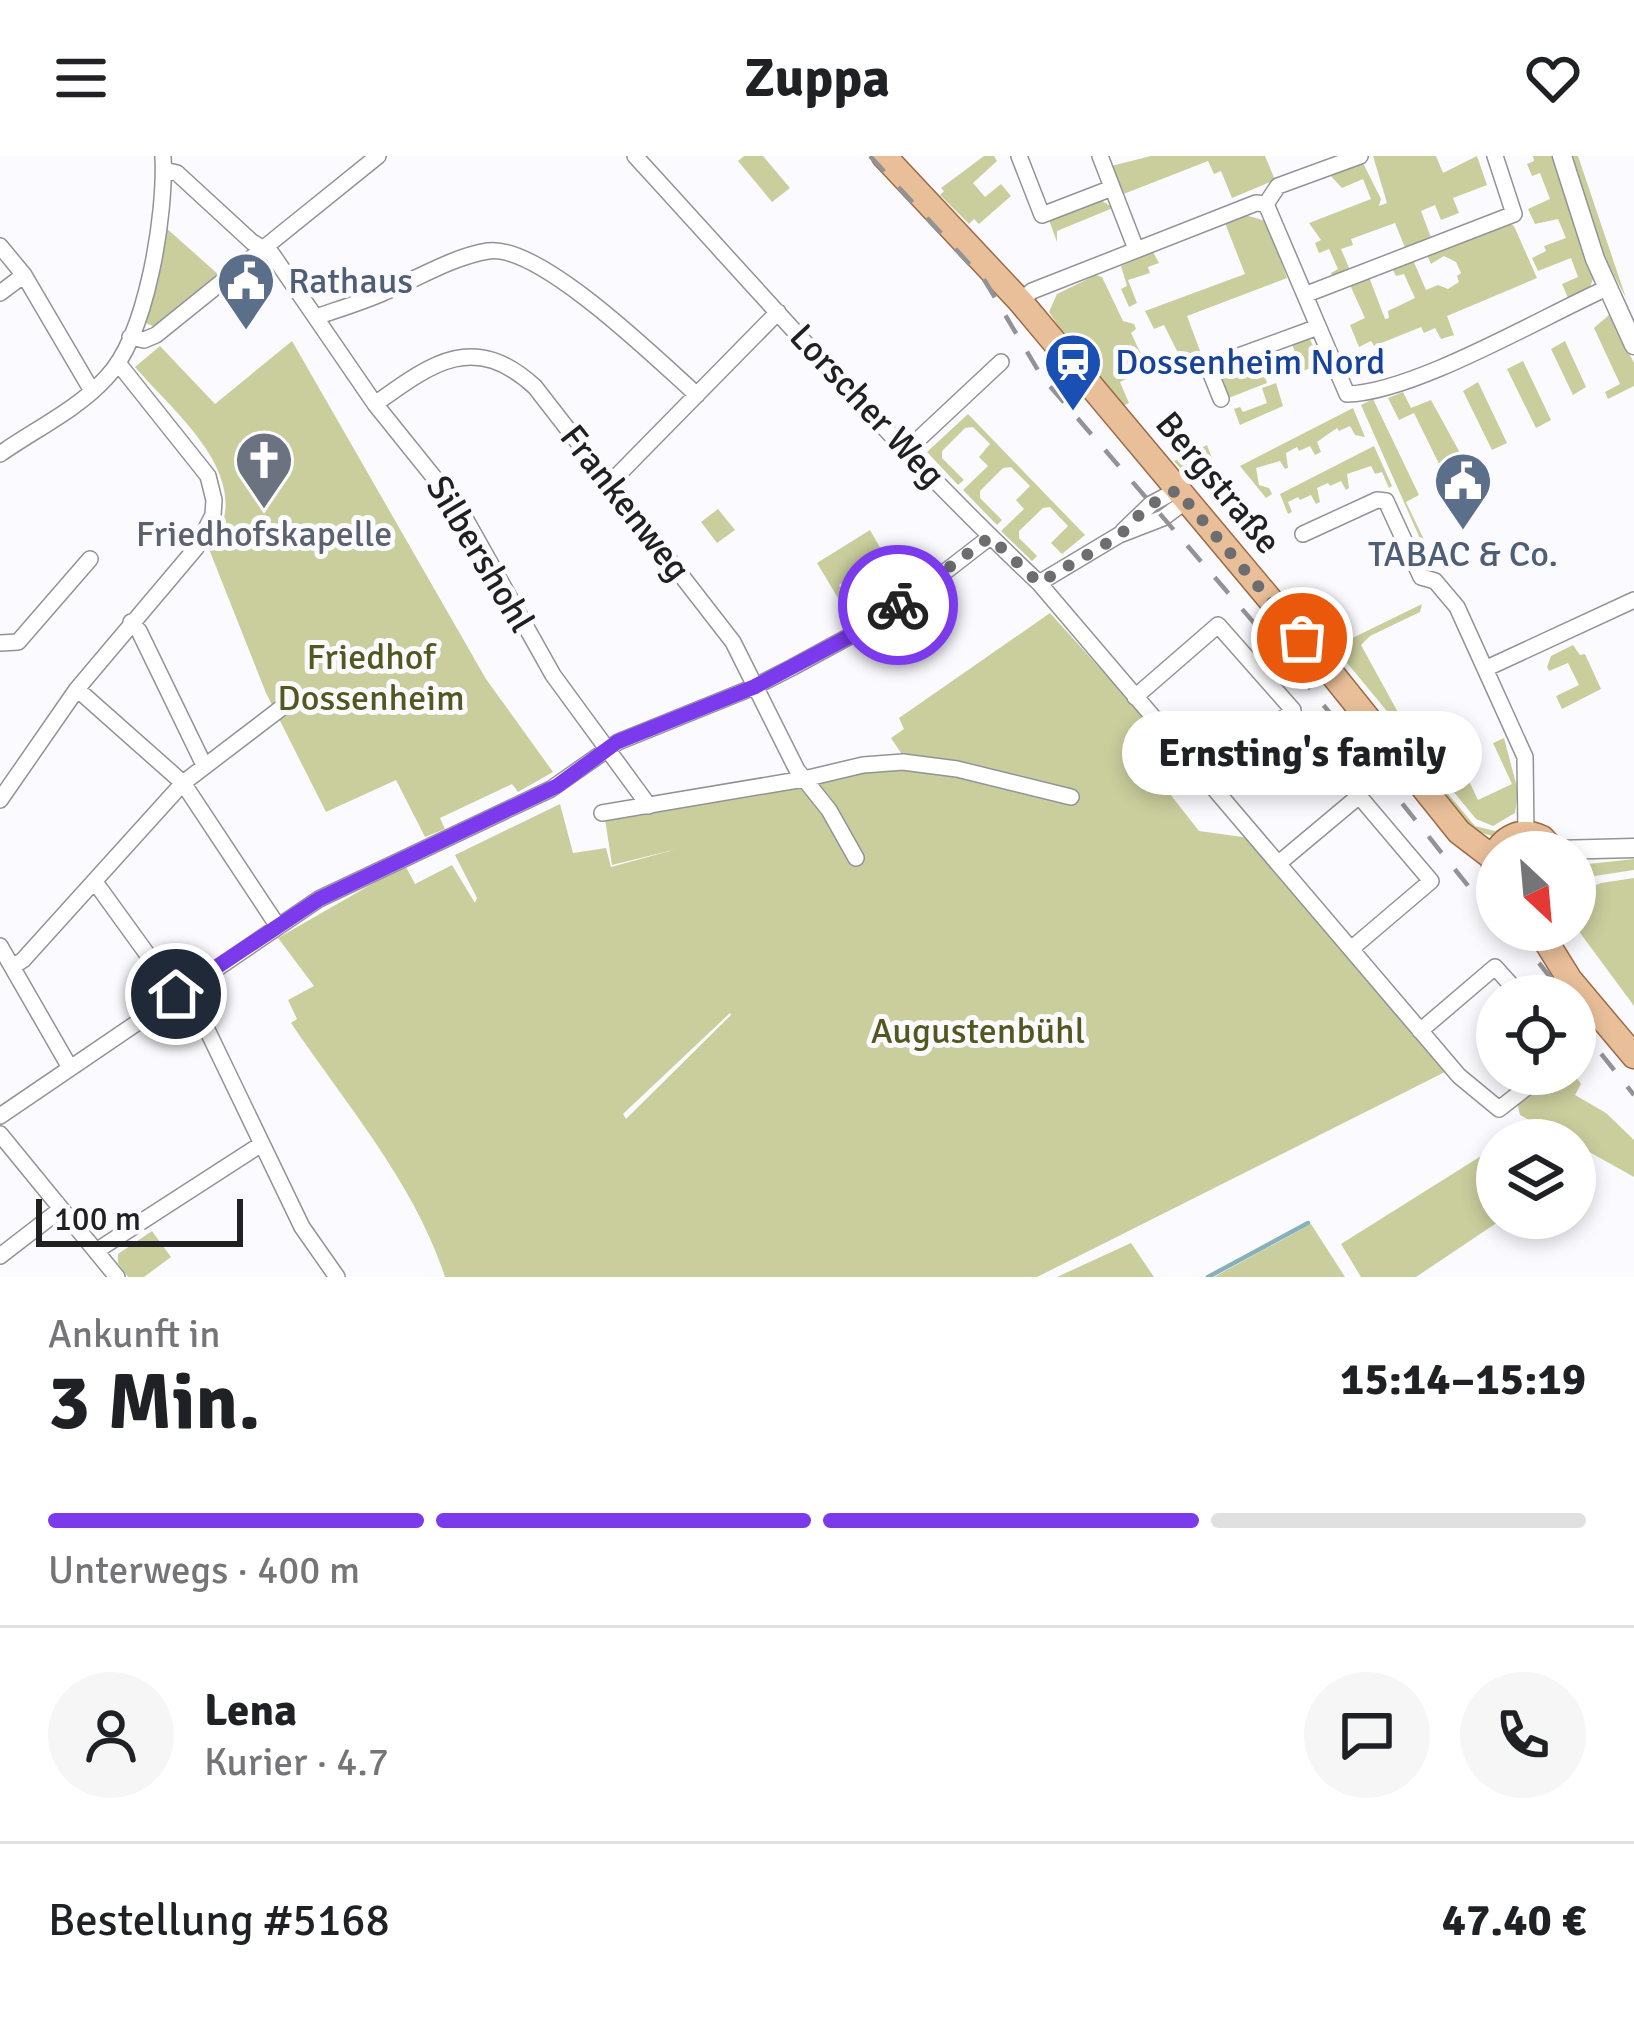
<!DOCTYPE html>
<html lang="de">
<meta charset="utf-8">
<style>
body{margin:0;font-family:Signika,sans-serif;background:#f6f6f6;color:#202124;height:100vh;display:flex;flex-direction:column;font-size:45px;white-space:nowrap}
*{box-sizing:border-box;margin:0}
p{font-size:39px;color:#757577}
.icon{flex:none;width:66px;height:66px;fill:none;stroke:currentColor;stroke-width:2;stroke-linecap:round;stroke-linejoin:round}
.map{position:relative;height:1121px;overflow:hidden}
.sheet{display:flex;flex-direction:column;background:#fff;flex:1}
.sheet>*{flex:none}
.needle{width:78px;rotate:154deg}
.buttons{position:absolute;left:1476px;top:675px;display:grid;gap:24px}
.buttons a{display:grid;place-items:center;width:120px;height:120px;border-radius:50%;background:#fff;box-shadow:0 6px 18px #0003;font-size:60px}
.scale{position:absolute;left:36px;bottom:30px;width:207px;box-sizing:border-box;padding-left:12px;border:6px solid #202021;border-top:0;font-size:33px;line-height:42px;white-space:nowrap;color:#202021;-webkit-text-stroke:9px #fbfbff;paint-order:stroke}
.pin{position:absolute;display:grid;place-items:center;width:102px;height:102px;color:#fff;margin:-51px;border:6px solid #fff;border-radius:50%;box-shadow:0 3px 12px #0007}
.courier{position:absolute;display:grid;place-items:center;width:120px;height:120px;margin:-60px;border:9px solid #7c3aed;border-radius:50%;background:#fff;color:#222;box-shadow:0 3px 15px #0007}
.bubble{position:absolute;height:84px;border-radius:42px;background:#fff;box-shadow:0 6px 18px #0003;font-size:39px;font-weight:700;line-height:84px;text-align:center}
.head em{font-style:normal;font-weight:700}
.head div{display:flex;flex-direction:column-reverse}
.head{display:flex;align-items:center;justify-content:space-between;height:204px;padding:0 48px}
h1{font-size:78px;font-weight:700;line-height:90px}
.bar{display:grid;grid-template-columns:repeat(4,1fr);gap:18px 12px;align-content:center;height:144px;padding:0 48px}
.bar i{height:15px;border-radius:9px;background:#e0e0e0}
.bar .selected{background:#7c3aed}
.bar p{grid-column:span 4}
.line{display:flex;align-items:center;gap:30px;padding:0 48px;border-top:3px solid #e0e0e0}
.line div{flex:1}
.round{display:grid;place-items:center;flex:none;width:126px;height:126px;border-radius:63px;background:#f6f6f6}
header{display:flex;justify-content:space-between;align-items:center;height:156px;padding:0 48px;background:#fff;font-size:54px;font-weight:700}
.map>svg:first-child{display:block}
</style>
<header><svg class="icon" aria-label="menu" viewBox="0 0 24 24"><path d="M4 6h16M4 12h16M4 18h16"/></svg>Zuppa<svg class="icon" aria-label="heart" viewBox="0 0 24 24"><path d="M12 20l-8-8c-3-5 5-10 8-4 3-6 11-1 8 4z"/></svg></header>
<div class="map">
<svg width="1634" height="1121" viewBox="0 0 1634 1121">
<rect width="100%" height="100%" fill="#fbfbff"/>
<path fill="#cace9d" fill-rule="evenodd" d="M 744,0 L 763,0 L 790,32 L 772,46 L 738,5 Z
M 984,0 L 994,0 L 997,5 L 973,27 L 985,41 L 1001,28 L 1011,40 L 979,68 L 974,63 L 969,68 L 940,39 L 944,35 L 941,32 Z
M 1151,0 L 1265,0 L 1275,24 L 1232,42 L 1221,15 L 1214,18 L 1208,5 L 1121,39 L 1111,10 Z
M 1373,0 L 1436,0 L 1443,17 L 1477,0 L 1487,29 L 1453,42 L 1459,57 L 1441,64 L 1435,49 L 1421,55 L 1432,84 L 1406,94 L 1395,67 L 1351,83 L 1353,89 L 1341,93 L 1350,114 L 1333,123 L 1331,117 L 1338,113 L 1329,93 L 1319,97 L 1315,87 L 1321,84 L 1309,67 L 1371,43 L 1363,23 L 1342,32 L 1329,18 L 1362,5 L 1381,43 L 1379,50 L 1387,47 Z
M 1533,0 L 1553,0 L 1595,119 L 1589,133 L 1568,142 L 1562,128 L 1578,121 L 1571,102 L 1538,115 L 1532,102 L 1546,95 L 1544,90 L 1566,82 L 1558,63 L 1535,68 L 1528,53 L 1550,43 L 1540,17 L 1532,20 L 1527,8 L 1534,5 Z
M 1572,0 L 1578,0 L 1626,142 L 1606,104 Z
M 1101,44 L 1113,52 L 1057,75 L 1057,86 L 1049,64 Z
M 1245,59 L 1266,65 L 1287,122 L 1187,160 L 1202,200 L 1189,206 L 1186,197 L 1179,199 L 1164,169 L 1154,173 L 1145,155 L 1245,118 L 1225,67 Z
M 1510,68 L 1514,70 L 1537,122 L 1447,160 L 1454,179 L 1441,183 L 1435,172 L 1424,177 L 1421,171 L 1374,190 L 1371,185 L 1359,191 L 1350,169 L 1365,162 L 1350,129 L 1369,121 L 1385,163 L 1389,162 L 1388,155 L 1415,142 L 1404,118 L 1396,120 L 1392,112 L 1413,104 L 1426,134 L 1438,129 L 1448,133 L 1459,126 L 1457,120 L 1461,117 L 1456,106 L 1444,100 L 1431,108 L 1427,99 Z
M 165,71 L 219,119 L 153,170 L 143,166 Z
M 1153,96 L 1159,107 L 1148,111 L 1150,117 L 1128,124 L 1137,147 L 1129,151 L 1121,133 L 1127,130 L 1121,110 Z
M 1096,119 L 1102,121 L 1123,165 L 1134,168 L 1136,173 L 1131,177 L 1142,200 L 1148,201 L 1145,203 L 1149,212 L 1120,226 L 1129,247 L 1123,250 L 1077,198 L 1049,156 L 1057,138 Z
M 1610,158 L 1634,207 L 1634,230 L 1608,243 L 1605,236 L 1620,228 L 1594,172 Z
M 1309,181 L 1321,208 L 1303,215 L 1291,186 Z
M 292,185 L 486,523 L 553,616 L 518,636 L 512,628 L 440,662 L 445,673 L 425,681 L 396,624 L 326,656 L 266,537 L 209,393 C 261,325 178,261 135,211 L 160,190 L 215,248 Z
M 1565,185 L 1586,231 L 1573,239 L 1551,193 Z
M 1257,199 L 1267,227 L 1226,243 L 1218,223 L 1225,212 Z
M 1523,205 L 1551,264 L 1536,272 L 1507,213 Z
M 1478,226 L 1507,287 L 1492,294 L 1463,235 Z
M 1276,227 L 1283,250 L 1240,269 L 1234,253 L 1240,251 L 1243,256 L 1267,247 L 1262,232 Z
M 1403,236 L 1411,252 L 1431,244 L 1465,306 L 1443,316 L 1414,257 L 1399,264 L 1388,242 Z
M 1373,243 L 1419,339 L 1406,346 L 1429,394 L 1426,396 L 1361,249 Z
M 1353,252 L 1365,281 L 1355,279 L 1350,270 L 1339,275 L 1337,272 L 1317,286 L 1321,296 L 1315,299 L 1310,290 L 1299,295 L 1297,291 L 1286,297 L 1288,312 L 1285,313 L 1280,305 L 1256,312 L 1259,329 L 1269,332 L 1272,338 L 1266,342 L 1240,310 Z
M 968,258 L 1085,379 L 1062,398 L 1051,387 L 1068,370 L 1050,351 L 1043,352 L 1019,375 L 1019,382 L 1037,400 L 1032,405 L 1001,375 L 1024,353 L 1016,344 L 1030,330 L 1011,311 L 1003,312 L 980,335 L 980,342 L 1002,364 L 997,369 L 963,334 L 988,310 L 979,301 L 990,288 L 973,271 L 965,272 L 942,295 L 942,302 L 964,324 L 958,329 L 927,296 Z
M 1207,289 L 1215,310 L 1189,322 L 1174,305 Z
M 1374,290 L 1392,330 L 1389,332 L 1382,316 L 1375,318 L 1371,310 L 1347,318 L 1349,332 L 1346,334 L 1341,325 L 1330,330 L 1328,327 L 1317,332 L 1320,346 L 1316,348 L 1311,339 L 1300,344 L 1298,341 L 1288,346 L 1292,356 L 1288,358 L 1280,338 Z
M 718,353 L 735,374 L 717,387 L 701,366 Z
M 870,374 L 882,395 L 876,400 L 891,423 L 880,430 L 865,405 L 851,412 L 855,419 L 839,429 L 854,453 L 847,457 L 817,407 Z
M 1422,448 L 1420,456 L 1370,480 L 1361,489 L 1400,560 L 1455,626 L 1467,621 L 1478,644 L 1512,628 L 1493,587 L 1504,582 L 1518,635 L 1515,657 L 1493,670 L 1476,663 L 1334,491 Z
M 1050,457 L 1171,591 L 1145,606 L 1199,675 L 1250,682 L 1445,916 L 1037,1121 L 445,1121 C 415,1028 345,947 291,867 L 297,863 L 288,844 L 314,830 L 278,782 L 405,709 L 415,728 L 452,709 L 475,747 L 477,742 L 455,699 L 560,648 L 573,697 L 606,692 L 611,711 L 677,693 L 612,709 L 605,663 L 886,610 L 929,611 L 1072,643 L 1079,639 L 995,616 L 903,600 L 891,582 L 904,573 L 899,562 ZM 730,857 L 731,859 L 626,963 L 623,958 Z
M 1573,489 L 1580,499 L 1585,498 L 1601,533 L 1562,553 L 1556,540 L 1579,529 L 1568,507 L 1549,515 L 1547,511 L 1551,500 Z
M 1342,511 L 1475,670 L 1495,675 L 1516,664 L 1511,674 L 1495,681 L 1470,673 Z
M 1634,703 L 1634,714 L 1581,722 L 1579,709 Z
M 1634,722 L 1634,850 L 1575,770 L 1575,738 L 1601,727 Z
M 1559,918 L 1574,918 L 1581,928 L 1575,939 L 1606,957 L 1634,984 L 1634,1021 L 1575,988 L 1575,984 L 1567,984 L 1520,959 L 1517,945 L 1539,928 L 1543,932 Z
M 1497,990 L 1497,1062 L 1504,1062 L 1416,1121 L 1361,1121 L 1341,1088 Z
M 1311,1068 L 1345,1121 L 1214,1121 Z
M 152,1075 L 171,1101 L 144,1121 L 128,1121 L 118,1107 L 118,1098 Z
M 1131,1087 L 1154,1121 L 1057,1121 Z"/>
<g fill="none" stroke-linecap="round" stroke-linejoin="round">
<path stroke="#88b0b9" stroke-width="4.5" d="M 1208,1121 L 1308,1067"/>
<g stroke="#929397" stroke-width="18">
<path id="minor" d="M 635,0 C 767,144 897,293 1039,427 L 1459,920 L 1499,953 L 1544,918
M 1019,0 L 1042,59 L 1112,32
M 1100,0 L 1136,93
M 164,14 L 177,17 L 252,86 L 272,98 L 375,248 L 461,355 L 553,519 L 649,650
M 1266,48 L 1278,30 L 1360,0
M 0,90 L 24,119 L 92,235
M 0,137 L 24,119
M 1307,138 L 1514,58 L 1495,0
M 1020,145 L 1032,135 L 1256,47 L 1266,48 L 1347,238 C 1413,237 1542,161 1607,132
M 316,161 C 339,153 363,146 385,136 C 419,122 452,101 488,95 C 539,87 658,204 697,239
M 130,181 L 144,184 L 156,179 L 378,0
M 1221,243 L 1211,218 L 1214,209 L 1318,171
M 375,248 C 432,207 474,175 535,231 L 733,486 L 797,614 L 829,654 L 856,702
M 908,293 L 1001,206
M 0,298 C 34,274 78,253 106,222 C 147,180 166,58 163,0
M 610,327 L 778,156
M 1123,375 L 1151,348 L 1177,334
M 1303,378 L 1377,344 L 1386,345 L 1421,421 L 1435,425 L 1457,451 L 1525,601 L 1526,677
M 1039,427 L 1119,379 L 1163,362 L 1186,345
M 131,466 L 139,475 L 204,609
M 0,487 L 18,486 L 90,403
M 1487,512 L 1634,444
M 77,533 L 183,627 L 277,769
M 1135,541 L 1218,469 L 1293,554 L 1208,627
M 0,644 L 77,533 L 196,392 L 213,359 L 214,344 L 208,320 L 118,207
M 602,657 L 804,623 L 863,609 L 903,606 L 957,613 L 1071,641
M 1279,707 L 1359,640 L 1431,725 L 1351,793
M 95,726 L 176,838
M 0,790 L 69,910
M 12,811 L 23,804 L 183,627 L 280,553
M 187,832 L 302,1071 L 337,1121
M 1420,875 L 1495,811 L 1521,840
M 0,960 L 319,743 L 551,633 L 618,586 L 754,531 L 793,511 L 852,479 L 928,429 L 990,381
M 0,978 L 117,1121
M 96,1095 L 260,989
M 0,1100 L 61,1053"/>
</g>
<g stroke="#929397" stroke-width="21">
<path id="tertiary" d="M 1562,0 L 1595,103 L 1634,189
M 1555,694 L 1634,692"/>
</g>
<g stroke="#9a6b44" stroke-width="27">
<path id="primary" d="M 884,0 L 1020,145 L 1329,514 L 1459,676 L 1493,702
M 1497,728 L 1493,702 C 1503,681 1520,672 1542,682 L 1555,696
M 1539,774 L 1570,824 L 1634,900"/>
</g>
<use href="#minor" stroke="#fff" stroke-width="15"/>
<use href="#tertiary" stroke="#fff" stroke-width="18"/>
<use href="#primary" stroke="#e9bf9a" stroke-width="24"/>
<path stroke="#939395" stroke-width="4.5" stroke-dasharray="21 21" stroke-linecap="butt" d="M 870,0 L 985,125 L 1042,221 L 1305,526 L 1497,766
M 1513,774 L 1565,840
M 1575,865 L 1634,939"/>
</g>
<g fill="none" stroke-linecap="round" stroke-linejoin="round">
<path stroke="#6d6d6f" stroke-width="12" stroke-dasharray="0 21.6" d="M 898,449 L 990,381 L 1039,427 L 1119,380 L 1148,350 L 1177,334 L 1302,482"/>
<path stroke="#7c3aed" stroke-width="15" d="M 176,838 L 319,743 L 557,630 L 617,586 L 754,531 L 852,479 L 898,449"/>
</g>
<defs>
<g id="civic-pin" transform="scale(3)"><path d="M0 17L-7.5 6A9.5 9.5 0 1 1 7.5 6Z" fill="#5c6f8a" stroke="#fbfbff"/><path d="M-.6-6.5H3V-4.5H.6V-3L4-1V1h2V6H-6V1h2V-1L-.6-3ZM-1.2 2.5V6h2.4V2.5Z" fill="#fff"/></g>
<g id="station-pin" transform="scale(3)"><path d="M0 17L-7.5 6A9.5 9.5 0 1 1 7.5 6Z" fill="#1a4fb4" stroke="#fbfbff"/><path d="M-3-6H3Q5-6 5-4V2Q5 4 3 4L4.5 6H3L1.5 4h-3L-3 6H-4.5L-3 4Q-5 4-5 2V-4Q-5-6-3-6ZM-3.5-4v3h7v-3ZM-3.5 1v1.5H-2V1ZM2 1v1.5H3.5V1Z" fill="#fff"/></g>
<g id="church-pin" transform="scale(3)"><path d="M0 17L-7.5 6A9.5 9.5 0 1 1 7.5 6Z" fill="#6b7280" stroke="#fbfbff"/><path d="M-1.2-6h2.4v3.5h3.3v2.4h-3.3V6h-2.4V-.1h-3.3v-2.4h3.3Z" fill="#fff"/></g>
</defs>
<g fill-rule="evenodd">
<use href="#civic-pin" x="246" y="125"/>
<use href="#station-pin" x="1073" y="206"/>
<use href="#church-pin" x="264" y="304"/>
<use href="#civic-pin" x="1463" y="325"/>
</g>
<g text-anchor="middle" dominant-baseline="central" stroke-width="10" stroke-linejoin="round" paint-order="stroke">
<g font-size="36" fill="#4e5e75" stroke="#fbfbff" text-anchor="start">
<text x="288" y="125">Rathaus</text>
<text x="1463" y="398" text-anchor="middle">TABAC &amp; Co.</text>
</g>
<g font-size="36" fill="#164399" stroke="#fbfbff" text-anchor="start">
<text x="1115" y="206">Dossenheim Nord</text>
</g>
<g font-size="36" fill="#202021" stroke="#fbfbff">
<text transform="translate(867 250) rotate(47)">Lorscher Weg</text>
<text transform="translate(1218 327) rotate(50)">Bergstraße</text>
<text transform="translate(625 347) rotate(52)">Frankenweg</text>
<text transform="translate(480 398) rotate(59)">Silbershohl</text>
</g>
<g font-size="36" fill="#5b616d" stroke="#fbfbff">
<text x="264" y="378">Friedhofskapelle</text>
</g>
<g font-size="36" fill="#54571e" stroke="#fbfbff">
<text x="371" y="501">Friedhof<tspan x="371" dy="41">Dossenheim</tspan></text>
<text x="978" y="875">Augustenbühl</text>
</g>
</g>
</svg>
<div class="buttons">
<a><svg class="needle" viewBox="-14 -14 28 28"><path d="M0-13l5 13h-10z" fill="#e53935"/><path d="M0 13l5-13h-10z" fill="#757577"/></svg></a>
<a><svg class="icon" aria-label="locate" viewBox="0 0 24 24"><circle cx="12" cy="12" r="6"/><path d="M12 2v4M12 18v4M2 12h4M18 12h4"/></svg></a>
<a><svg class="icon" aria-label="layers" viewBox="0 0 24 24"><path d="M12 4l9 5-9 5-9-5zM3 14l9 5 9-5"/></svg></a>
</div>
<div class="scale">100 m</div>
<div class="pin" style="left:1302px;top:482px;background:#ea580c"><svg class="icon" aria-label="bag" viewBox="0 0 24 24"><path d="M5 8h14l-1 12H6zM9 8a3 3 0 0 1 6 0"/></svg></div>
<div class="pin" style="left:176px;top:838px;background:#1f2937"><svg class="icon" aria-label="home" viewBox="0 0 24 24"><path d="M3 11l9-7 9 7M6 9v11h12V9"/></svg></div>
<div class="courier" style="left:898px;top:449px"><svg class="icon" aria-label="bike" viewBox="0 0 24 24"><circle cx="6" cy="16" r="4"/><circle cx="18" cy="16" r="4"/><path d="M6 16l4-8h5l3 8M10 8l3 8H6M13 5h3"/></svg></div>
<div class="bubble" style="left:1122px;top:555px;width:360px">Ernsting's family</div>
</div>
<section class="sheet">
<div class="head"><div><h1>3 Min.</h1><p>Ankunft in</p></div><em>15:14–15:19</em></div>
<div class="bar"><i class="selected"></i><i class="selected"></i><i class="selected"></i><i></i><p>Unterwegs · 400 m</p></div>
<div class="line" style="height:216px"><a class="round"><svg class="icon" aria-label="person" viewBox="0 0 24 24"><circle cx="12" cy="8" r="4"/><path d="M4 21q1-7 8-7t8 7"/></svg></a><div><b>Lena</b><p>Kurier · 4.7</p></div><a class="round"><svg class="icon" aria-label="chat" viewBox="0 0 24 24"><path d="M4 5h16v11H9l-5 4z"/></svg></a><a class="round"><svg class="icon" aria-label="phone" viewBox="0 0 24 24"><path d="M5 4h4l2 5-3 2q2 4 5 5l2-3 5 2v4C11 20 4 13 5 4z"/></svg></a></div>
<div class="line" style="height:156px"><div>Bestellung #5168</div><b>47.40 €</b></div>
</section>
